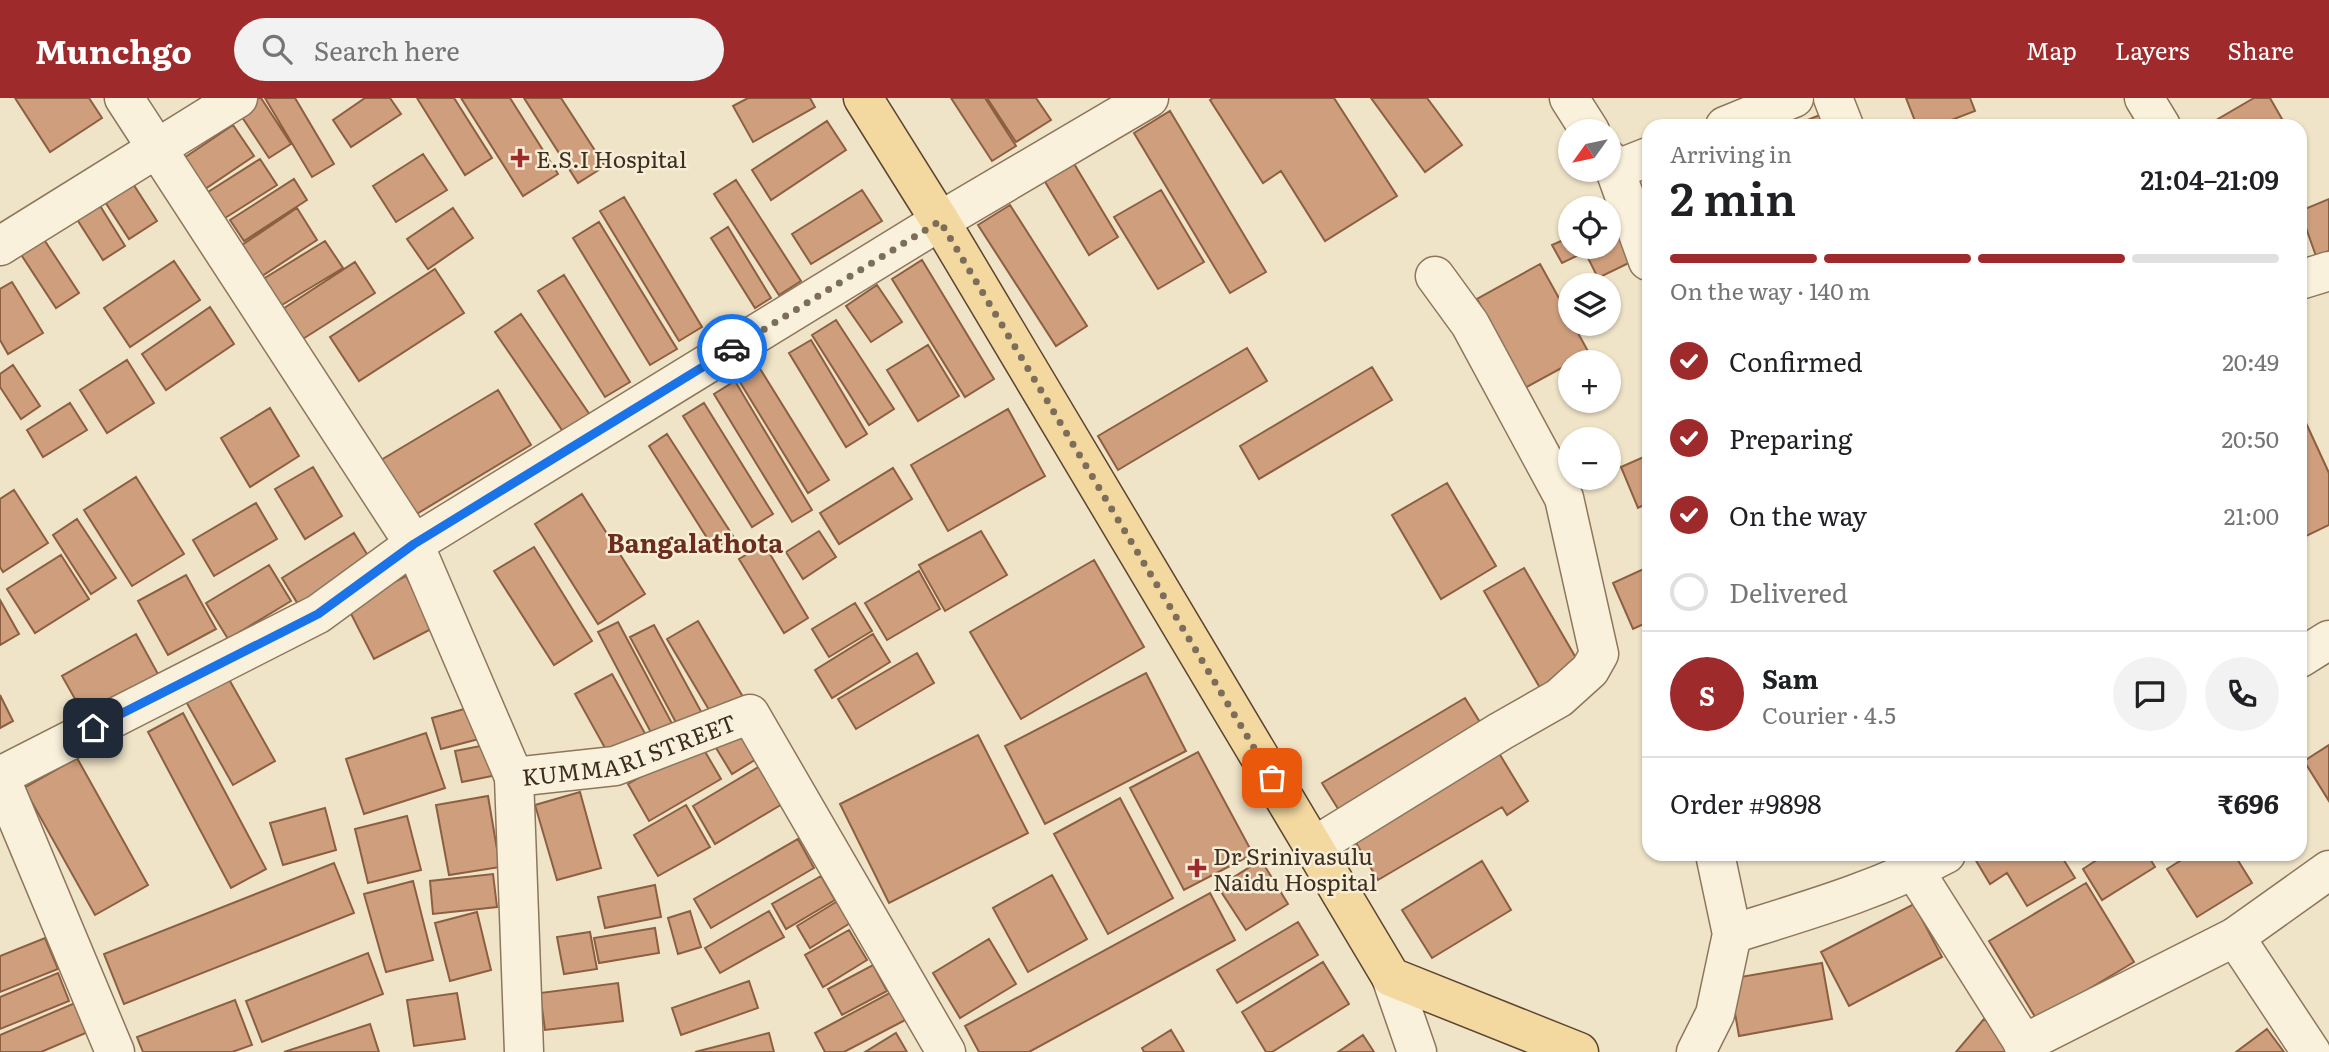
<!DOCTYPE html>
<meta charset="utf-8">
<style>
body{margin:0;font-family:Literata,serif;background:#f2f2f2;color:#202124;height:100vh;display:flex;flex-direction:column;font-size:26px;white-space:nowrap}
*{box-sizing:border-box;margin:0}
p{font-size:23px;color:#757577}
.icon{flex:none;width:38px;height:38px;fill:none;stroke:currentColor;stroke-width:2;stroke-linecap:round;stroke-linejoin:round}
.map{position:relative;flex:1;overflow:hidden}
.details{position:absolute;left:1642px;top:21px;width:665px;height:742px;display:flex;flex-direction:column;background:#fff;border-radius:21px;box-shadow:0 2px 5px #0004}
.details>*{flex:none}
.needle{width:46px;rotate:237deg}
.tools{position:absolute;left:1558px;top:21px;display:grid;gap:14px}
.tools a{display:grid;place-items:center;width:63px;height:63px;border-radius:50%;background:#fff;box-shadow:0 2px 5px #0004;font-size:35px}
.pin{position:absolute;display:grid;place-items:center;width:60px;height:60px;color:#fff;margin:-30px;border-radius:14px;box-shadow:0 4px 10px #0006}
.courier{position:absolute;display:grid;place-items:center;width:70px;height:70px;margin:-35px;border:5px solid #1a73e8;border-radius:50%;background:#fff;color:#222;box-shadow:0 2px 9px #0007}
.summary em{font-style:normal;font-weight:600}
.summary div{display:flex;flex-direction:column-reverse}
.summary{display:flex;align-items:center;justify-content:space-between;height:119px;padding:0 28px}
h1{font-size:46px;font-weight:600;line-height:52px}
.bar{display:grid;grid-template-columns:repeat(4,1fr);gap:10px 7px;align-content:center;height:84px;padding:0 28px}
.bar i{height:9px;border-radius:5px;background:#e0e0e0}
.bar .active{background:#9e2a2b}
.bar p{grid-column:span 4}
.line{display:flex;align-items:center;gap:18px;padding:0 28px;border-top:2px solid #e0e0e0}
.line div{flex:1}
.round{display:grid;place-items:center;flex:none;width:74px;height:74px;border-radius:37px;background:#f2f2f2}
ol{padding:0 28px;list-style:none}
li{display:flex;align-items:center;gap:21px;height:77px}
li p{margin-inline-start:auto}
li .icon{padding:7px;border-radius:50%;background:#9e2a2b;color:#fff;stroke-width:4}
li:last-child{color:#757577}
li i{width:38px;height:38px;border:4px solid #e0e0e0;border-radius:50%}
header{display:flex;align-items:center;gap:42px;box-sizing:border-box;height:98px;padding:0 35px;background:#9e2a2b;color:#fff}
header strong{font-size:33px}
nav{display:flex;gap:38px;margin-inline-start:auto;font-size:24px}
.search{width:490px;height:63px;background:#f2f2f2;display:flex;align-items:center;gap:18px;box-sizing:border-box;padding:0 24px;border-radius:38px;color:#757577;font-size:26px}
.map>svg:first-child{display:block}
</style>
<header>
<strong>Munchgo</strong>
<div class="search"><svg class="icon" aria-label="search" viewBox="0 0 24 24"><circle cx="10" cy="10" r="6"/><path d="M15 15l6 6"/></svg>Search here</div>
<nav><a>Map</a><a>Layers</a><a>Share</a></nav>
</header>
<div class="map">
<svg width="2329" height="954" viewBox="0 0 2329 954">
<rect width="100%" height="100%" fill="#f0e4c8"/>
<path fill="#cf9f7d" stroke="#8d5f41" stroke-width="2" d="M 15,0 L 89,0 L 102,20 L 50,54 Z
M 258,0 L 261,0 L 291,46 L 269,60 L 238,13 Z
M 265,0 L 295,0 L 334,66 L 312,79 Z
M 365,0 L 390,0 L 401,16 L 351,49 L 333,22 Z
M 417,0 L 454,0 L 492,60 L 465,77 Z
M 461,0 L 510,0 L 558,76 L 523,98 Z
M 524,0 L 561,0 L 605,68 L 578,85 Z
M 748,0 L 810,0 L 815,9 L 753,44 L 733,8 Z
M 951,0 L 985,0 L 1016,48 L 992,63 Z
M 987,0 L 1036,0 L 1051,22 L 1016,44 Z
M 1213,0 L 1334,0 L 1397,98 L 1325,143 L 1281,73 L 1263,85 L 1210,2 Z
M 1371,0 L 1427,0 L 1462,47 L 1425,74 Z
M 1906,0 L 1970,0 L 1975,13 L 1936,28 L 1917,28 Z
M 2254,0 L 2270,0 L 2286,28 L 2206,28 Z
M 1170,13 L 1266,174 L 1230,195 L 1134,35 Z
M 1822,16 L 1827,28 L 1793,28 Z
M 827,23 L 846,52 L 771,102 L 752,72 Z
M 233,27 L 254,58 L 205,91 L 184,60 Z
M 423,56 L 447,92 L 396,124 L 373,88 Z
M 260,61 L 277,87 L 214,127 L 197,101 Z
M 1073,64 L 1118,139 L 1089,157 L 1044,82 Z
M 128,78 L 157,123 L 129,141 L 100,96 Z
M 294,81 L 307,102 L 244,143 L 230,122 Z
M 736,82 L 801,183 L 779,197 L 714,96 Z
M 862,92 L 882,123 L 811,166 L 792,136 Z
M 1161,92 L 1204,164 L 1158,191 L 1114,119 Z
M 94,98 L 125,148 L 103,162 L 71,112 Z
M 624,99 L 702,229 L 679,243 L 600,113 Z
M 2329,101 L 2329,153 L 2316,158 L 2300,113 Z
M 1010,107 L 1087,228 L 1056,248 L 978,127 Z
M 297,110 L 317,142 L 262,178 L 242,147 Z
M 453,110 L 473,140 L 428,171 L 407,141 Z
M 1613,117 L 1635,162 L 1598,180 L 1585,154 L 1562,165 L 1552,147 L 1570,139 L 1570,149 L 1608,149 L 1608,119 Z
M 599,124 L 677,251 L 650,267 L 573,140 Z
M 728,129 L 771,200 L 755,210 L 711,140 Z
M 43,140 L 79,195 L 56,210 L 20,155 Z
M 325,143 L 343,170 L 272,213 L 255,186 Z
M 922,162 L 994,281 L 965,299 L 892,181 Z
M 174,163 L 200,202 L 130,249 L 104,210 Z
M 355,164 L 375,195 L 295,246 L 275,216 Z
M 1540,166 L 1570,220 L 1570,226 L 1573,226 L 1589,255 L 1525,290 L 1477,201 Z
M 435,171 L 464,215 L 359,283 L 330,239 Z
M 564,177 L 630,284 L 605,299 L 538,193 Z
M 12,184 L 43,235 L 8,256 L 0,242 L 0,191 Z
M 877,187 L 902,224 L 871,244 L 846,208 Z
M 210,209 L 234,246 L 166,292 L 142,256 Z
M 521,216 L 590,317 L 564,335 L 495,234 Z
M 836,222 L 894,311 L 869,327 L 812,237 Z
M 811,242 L 867,336 L 846,349 L 789,255 Z
M 928,247 L 959,298 L 918,323 L 887,272 Z
M 1247,250 L 1267,283 L 1118,372 L 1098,338 Z
M 127,262 L 154,305 L 107,335 L 80,292 Z
M 13,267 L 40,308 L 21,321 L 0,289 L 0,276 Z
M 759,269 L 829,382 L 808,395 L 738,281 Z
M 1372,269 L 1392,302 L 1259,381 L 1240,348 Z
M 735,283 L 812,412 L 792,424 L 714,296 Z
M 498,292 L 531,347 L 415,417 L 381,362 Z
M 70,305 L 87,332 L 43,359 L 27,332 Z
M 704,305 L 773,416 L 752,429 L 683,318 Z
M 270,310 L 299,358 L 250,389 L 221,340 Z
M 1008,311 L 1045,378 L 948,433 L 911,367 Z
M 2300,312 L 2329,375 L 2329,427 L 2300,441 Z
M 667,336 L 733,438 L 714,451 L 649,348 Z
M 1648,357 L 1648,405 L 1638,410 L 1621,369 Z
M 313,369 L 342,418 L 305,441 L 275,391 Z
M 893,370 L 912,401 L 839,446 L 820,415 Z
M 136,379 L 184,456 L 132,488 L 84,412 Z
M 1447,385 L 1496,468 L 1441,501 L 1392,417 Z
M 14,392 L 48,445 L 3,474 L 0,469 L 0,401 Z
M 582,396 L 645,496 L 598,526 L 535,426 Z
M 256,405 L 277,441 L 214,478 L 193,442 Z
M 77,421 L 116,480 L 91,496 L 53,437 Z
M 819,433 L 836,459 L 803,481 L 786,454 Z
M 981,433 L 1007,477 L 945,513 L 919,467 Z
M 354,435 L 373,466 L 301,511 L 282,480 Z
M 764,446 L 808,520 L 784,535 L 739,461 Z
M 534,449 L 592,543 L 554,567 L 494,473 Z
M 61,457 L 89,501 L 35,535 L 7,491 Z
M 1094,462 L 1144,549 L 1021,621 L 970,534 Z
M 269,467 L 291,503 L 228,541 L 206,505 Z
M 1648,469 L 1648,524 L 1633,531 L 1613,485 Z
M 1524,470 L 1580,567 L 1540,590 L 1484,493 Z
M 919,473 L 940,511 L 887,542 L 865,505 Z
M 186,477 L 216,531 L 168,557 L 138,503 Z
M 406,478 L 433,530 L 374,561 L 347,508 Z
M 0,502 L 19,536 L 0,547 Z
M 855,505 L 872,533 L 829,559 L 812,531 Z
M 698,523 L 746,604 L 715,622 L 667,541 Z
M 618,524 L 676,633 L 656,644 L 598,534 Z
M 654,527 L 704,619 L 680,632 L 630,539 Z
M 136,536 L 158,576 L 84,617 L 62,578 Z
M 873,536 L 890,564 L 832,600 L 815,572 Z
M 917,555 L 934,585 L 856,631 L 838,601 Z
M 1146,575 L 1186,653 L 1045,726 L 1005,648 Z
M 226,576 L 275,663 L 233,687 L 184,600 Z
M 612,576 L 647,639 L 610,659 L 575,596 Z
M 0,597 L 13,623 L 0,630 Z
M 1465,600 L 1483,629 L 1340,714 L 1322,685 Z
M 482,606 L 490,638 L 441,651 L 432,620 Z
M 183,615 L 266,771 L 231,790 L 148,634 Z
M 739,629 L 758,660 L 732,676 L 713,645 Z
M 426,635 L 445,690 L 364,716 L 346,661 Z
M 978,637 L 1028,735 L 889,805 L 840,706 Z
M 496,645 L 502,676 L 462,684 L 455,653 Z
M 700,645 L 721,681 L 649,723 L 628,686 Z
M 1494,647 L 1528,703 L 1507,717 L 1502,709 L 1378,782 L 1349,733 Z
M 2329,647 L 2329,703 L 2304,663 Z
M 1198,654 L 1253,756 L 1184,792 L 1130,690 Z
M 77,660 L 148,787 L 95,817 L 24,690 Z
M 762,667 L 784,705 L 715,746 L 693,708 Z
M 580,694 L 601,770 L 557,782 L 535,707 Z
M 488,698 L 500,769 L 449,777 L 436,707 Z
M 1120,700 L 1173,800 L 1108,836 L 1054,736 Z
M 686,707 L 710,749 L 658,778 L 634,737 Z
M 325,710 L 336,752 L 283,767 L 270,725 Z
M 407,718 L 421,772 L 368,785 L 355,731 Z
M 798,741 L 814,770 L 711,830 L 694,801 Z
M 1972,756 L 2060,756 L 2075,780 L 2027,808 L 2007,775 L 1990,786 Z
M 2106,756 L 2147,756 L 2155,769 L 2102,802 L 2083,771 Z
M 2191,756 L 2234,756 L 2252,785 L 2197,819 L 2167,771 Z
M 1261,762 L 1288,806 L 1246,832 L 1218,789 Z
M 1482,763 L 1511,812 L 1432,860 L 1402,812 Z
M 334,765 L 354,815 L 124,906 L 104,856 Z
M 493,776 L 497,809 L 433,816 L 430,783 Z
M 1052,777 L 1087,841 L 1028,874 L 993,810 Z
M 821,778 L 835,802 L 786,831 L 772,806 Z
M 413,783 L 433,862 L 386,874 L 364,796 Z
M 2086,785 L 2134,864 L 2037,922 L 1989,843 Z
M 655,787 L 661,819 L 605,830 L 598,799 Z
M 1210,795 L 1235,842 L 1029,954 L 979,954 L 965,928 Z
M 841,801 L 855,822 L 810,850 L 797,828 Z
M 1914,806 L 1942,859 L 1849,908 L 1821,854 Z
M 690,813 L 701,849 L 678,856 L 668,820 Z
M 769,813 L 784,839 L 720,875 L 705,850 Z
M 477,814 L 491,872 L 450,883 L 435,825 Z
M 1298,824 L 1318,857 L 1237,905 L 1217,872 Z
M 655,830 L 659,855 L 599,865 L 594,840 Z
M 849,832 L 867,862 L 823,889 L 805,857 Z
M 590,834 L 597,871 L 564,876 L 557,839 Z
M 45,840 L 58,871 L 0,894 L 0,858 Z
M 989,841 L 1016,886 L 960,920 L 933,875 Z
M 368,855 L 383,896 L 262,944 L 246,903 Z
M 1323,864 L 1349,906 L 1272,954 L 1266,954 L 1242,914 Z
M 1822,865 L 1832,921 L 1739,938 L 1729,881 Z
M 873,867 L 887,893 L 842,917 L 828,891 Z
M 58,875 L 69,903 L 0,931 L 0,899 Z
M 749,883 L 758,910 L 681,937 L 672,910 Z
M 618,885 L 623,923 L 545,932 L 540,895 Z
M 897,891 L 911,919 L 844,954 L 825,954 L 815,935 Z
M 457,895 L 465,941 L 414,948 L 407,902 Z
M 235,902 L 252,947 L 232,954 L 143,954 L 137,939 Z
M 75,905 L 88,934 L 41,954 L 0,954 L 0,937 Z
M 1984,921 L 2013,946 L 2006,954 L 1956,954 Z
M 370,926 L 379,954 L 284,954 Z
M 2267,931 L 2284,954 L 2236,954 Z
M 1171,932 L 1184,954 L 1144,954 L 1142,950 Z
M 769,935 L 774,954 L 695,954 Z
M 896,935 L 907,954 L 865,954 Z
M 1363,937 L 1374,954 L 1338,954 Z"/>
<g fill="none" stroke-linecap="round" stroke-linejoin="round">
<g stroke="#8d765c" stroke-width="41">
<g id="minor">
<path d="M 124,0 L 414,446 L 514,679"/>
<path d="M 1569,0 L 1590,33"/>
<path d="M 1833,0 L 1844,28"/>
<path d="M 2144,0 L 2161,28"/>
<path d="M 1725,28 L 1794,0"/>
<path d="M 1608,61 L 1615,72 L 1648,163"/>
<path d="M 1615,72 L 1648,59"/>
<path d="M 0,148 L 238,0"/>
<path d="M 2300,182 L 2329,173"/>
<path d="M 2300,560 L 2329,542"/>
<path d="M 0,678 L 318,516 L 414,446 L 940,123 L 1149,0"/>
<path d="M 0,679 L 115,954"/>
<path d="M 1313,749 L 1501,633 L 1559,600 L 1590,572 L 1599,556 L 1564,400 L 1470,226 L 1435,178"/>
<path d="M 1904,756 L 2029,954"/>
<path d="M 1732,836 C 1805,813 1879,792 1946,756"/>
<path d="M 2235,839 L 2329,772"/>
<path d="M 1391,879 L 1417,954"/>
<path d="M 2023,946 L 2235,839 L 2311,954"/>
<path id="s1" d="M 524,954 L 514,679 L 615,668 L 750,616 L 946,954"/>
<path d="M 1696,954 L 1715,916 L 1732,836 L 1715,756"/>
</g>
</g>
<g stroke="#5b4430" stroke-width="41">
<path id="major" d="M 863,0 L 940,123 L 1391,879 L 1579,954"/>
</g>
<use href="#minor" stroke="#faf1dc" stroke-width="38"/>
<use href="#major" stroke="#f3d9a0" stroke-width="38"/>
</g>
<g fill="none" stroke-linecap="round" stroke-linejoin="round">
<path stroke="#7c6e5b" stroke-width="7" stroke-dasharray="0 12.6" d="M 732,251 L 940,123 L 1272,680"/>
<path stroke="#1a73e8" stroke-width="9" d="M 93,630 L 318,516 L 414,446 L 732,251"/>
</g>
<g fill="#9e2a2b" stroke="#f7eed8" stroke-width="2.5">
<path d="M516.5 49.5h7v7h7v7h-7v7h-7v-7h-7v-7h7z"/>
<path d="M1193.5 759.5h7v7h7v7h-7v7h-7v-7h-7v-7h7z"/>
</g>
<g text-anchor="middle" dominant-baseline="central" stroke-width="5" stroke-linejoin="round" paint-order="stroke">
<g font-size="23" fill="#3d2e20" stroke="#f7eed8" text-anchor="start">
<text x="536" y="60">E.S.I Hospital</text>
<text x="1213" y="757">Dr Srinivasulu<tspan x="1213" dy="26">Naidu Hospital</tspan></text>
</g>
<g font-size="23" fill="#3d2e20" stroke="#f7eed8">
<text stroke="none"><textPath href="#s1" startOffset="394">KUMMARI STREET</textPath></text>
</g>
<g font-size="26" font-weight="bold" fill="#6b2e1e" stroke="#f7eed8">
<text x="695" y="443">Bangalathota</text>
</g>
</g>
</svg>
<div class="tools">
<a><svg class="needle" viewBox="-14 -14 28 28"><path d="M0-13l5 13h-10z" fill="#e53935"/><path d="M0 13l5-13h-10z" fill="#757577"/></svg></a>
<a><svg class="icon" aria-label="locate" viewBox="0 0 24 24"><circle cx="12" cy="12" r="6"/><path d="M12 2v4M12 18v4M2 12h4M18 12h4"/></svg></a>
<a><svg class="icon" aria-label="layers" viewBox="0 0 24 24"><path d="M12 4l9 5-9 5-9-5zM3 14l9 5 9-5"/></svg></a>
<a>+</a>
<a>−</a>
</div>
<div class="pin" style="left:1272px;top:680px;background:#ea580c"><svg class="icon" aria-label="bag" viewBox="0 0 24 24"><path d="M5 8h14l-1 12H6zM9 8a3 3 0 0 1 6 0"/></svg></div>
<div class="pin" style="left:93px;top:630px;background:#1f2937"><svg class="icon" aria-label="home" viewBox="0 0 24 24"><path d="M3 11l9-7 9 7M6 9v11h12V9"/></svg></div>
<div class="courier" style="left:732px;top:251px"><svg class="icon" aria-label="car" viewBox="0 0 24 24"><path d="M5 17H2v-5l4-1 3-4h7l3 4 3 1v5h-3M9 17h6M6 11h13"/><circle cx="7" cy="17" r="2"/><circle cx="17" cy="17" r="2"/></svg></div>
<section class="details">
<div class="summary"><div><h1>2 min</h1><p>Arriving in</p></div><em>21:04–21:09</em></div>
<div class="bar"><i class="active"></i><i class="active"></i><i class="active"></i><i></i><p>On the way · 140 m</p></div>
<ol>
<li><svg class="icon" aria-label="check" viewBox="0 0 24 24"><path d="M5 12l5 5 9-10"/></svg>Confirmed<p>20:49</p></li>
<li><svg class="icon" aria-label="check" viewBox="0 0 24 24"><path d="M5 12l5 5 9-10"/></svg>Preparing<p>20:50</p></li>
<li><svg class="icon" aria-label="check" viewBox="0 0 24 24"><path d="M5 12l5 5 9-10"/></svg>On the way<p>21:00</p></li>
<li><i></i>Delivered</li>
</ol>
<div class="line" style="height:126px"><b class="round" style="background:#9e2a2b;color:#fff">S</b><div><b>Sam</b><p>Courier · 4.5</p></div><a class="round"><svg class="icon" aria-label="chat" viewBox="0 0 24 24"><path d="M4 5h16v11H9l-5 4z"/></svg></a><a class="round"><svg class="icon" aria-label="phone" viewBox="0 0 24 24"><path d="M5 4h4l2 5-3 2q2 4 5 5l2-3 5 2v4C11 20 4 13 5 4z"/></svg></a></div>
<div class="line" style="height:91px"><div>Order #9898</div><b>₹696</b></div>
</section>
</div>
